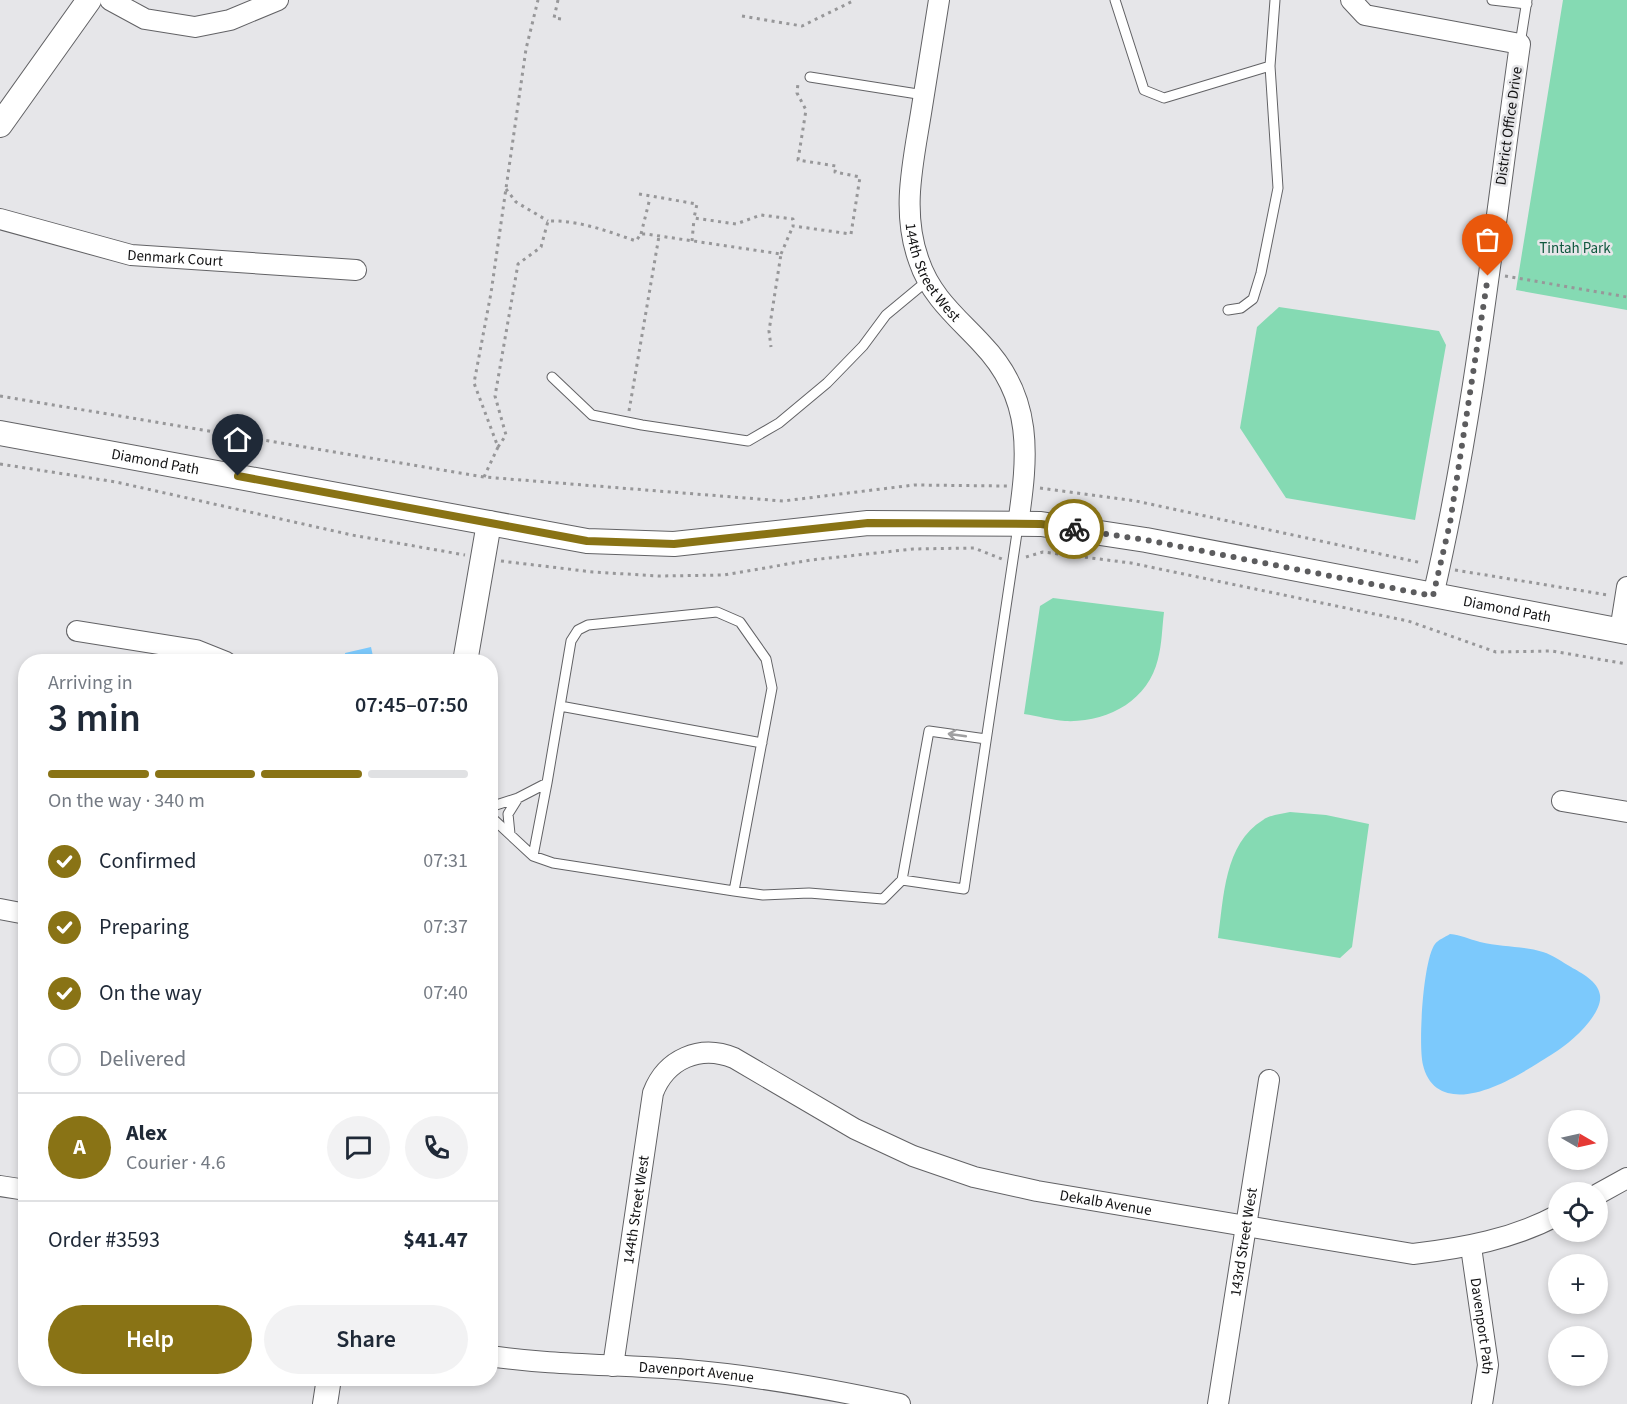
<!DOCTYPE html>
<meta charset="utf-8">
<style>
body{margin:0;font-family:"Source Sans 3",sans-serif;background:#f2f2f3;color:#1f2937;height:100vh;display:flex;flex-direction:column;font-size:22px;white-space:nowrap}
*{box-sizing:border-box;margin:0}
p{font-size:20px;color:#747a83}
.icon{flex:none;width:33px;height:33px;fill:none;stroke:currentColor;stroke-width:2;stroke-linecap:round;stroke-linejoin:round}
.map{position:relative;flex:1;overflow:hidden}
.sheet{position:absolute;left:18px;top:654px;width:480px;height:732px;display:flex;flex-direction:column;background:#fff;border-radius:24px;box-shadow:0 3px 9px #0003}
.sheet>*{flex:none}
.needle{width:39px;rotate:99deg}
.tools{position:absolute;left:1548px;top:1110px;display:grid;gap:12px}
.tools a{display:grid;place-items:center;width:60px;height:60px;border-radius:50%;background:#fff;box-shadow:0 3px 9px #0003;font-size:30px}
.pin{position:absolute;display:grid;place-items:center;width:51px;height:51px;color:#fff;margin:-62px -26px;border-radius:50% 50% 50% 0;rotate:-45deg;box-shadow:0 0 6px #0007}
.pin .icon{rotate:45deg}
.courier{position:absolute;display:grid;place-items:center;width:60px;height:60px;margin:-30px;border:4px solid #897315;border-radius:50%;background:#fff;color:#222;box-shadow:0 2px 8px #0007}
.headline em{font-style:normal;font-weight:600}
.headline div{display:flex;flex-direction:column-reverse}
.headline{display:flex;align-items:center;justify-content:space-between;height:102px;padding:0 30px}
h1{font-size:39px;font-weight:600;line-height:45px}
.bar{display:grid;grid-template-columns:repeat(4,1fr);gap:9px 6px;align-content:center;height:72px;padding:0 30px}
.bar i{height:8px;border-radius:4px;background:#e0e1e3}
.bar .current{background:#897315}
.bar p{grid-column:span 4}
.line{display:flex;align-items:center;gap:15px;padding:0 30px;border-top:2px solid #e0e1e3}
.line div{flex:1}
.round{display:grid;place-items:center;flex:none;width:63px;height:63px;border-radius:32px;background:#f2f2f3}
ol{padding:0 30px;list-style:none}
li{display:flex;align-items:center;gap:18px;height:66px}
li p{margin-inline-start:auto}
li .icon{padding:6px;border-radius:50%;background:#897315;color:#fff;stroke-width:4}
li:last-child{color:#747a83}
li i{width:33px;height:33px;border:3px solid #e0e1e3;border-radius:50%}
.primary-button{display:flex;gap:12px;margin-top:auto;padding:12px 30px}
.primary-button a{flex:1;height:69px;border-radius:36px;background:#897315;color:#fff;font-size:24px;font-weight:600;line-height:69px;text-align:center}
.primary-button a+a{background:#f2f2f3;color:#1f2937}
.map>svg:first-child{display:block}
</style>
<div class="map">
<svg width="1627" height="1404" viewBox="0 0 1627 1404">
<rect width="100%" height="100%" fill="#e6e6e9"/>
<path fill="#85dab3" d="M 1563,0 L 1627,0 L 1627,310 L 1516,290 Z
M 1279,307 L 1439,331 L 1446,345 L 1415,520 L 1286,498 L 1240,428 L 1257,327 Z
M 1053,598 L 1164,612 C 1162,628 1162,644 1158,659 C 1148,701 1107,723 1065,721 C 1052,720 1037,716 1024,714 L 1040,606 Z
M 1290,812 L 1326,815 L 1369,824 L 1352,947 L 1340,958 L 1218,938 C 1224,897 1224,844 1263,820 C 1270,815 1281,814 1290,812 Z"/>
<path fill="#7cc9fc" d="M 371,647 L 374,661 L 346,661 L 345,653 Z
M 1450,934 C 1461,935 1469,939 1480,942 C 1501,947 1523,946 1543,952 C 1553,955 1562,962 1571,967 C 1581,973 1598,981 1600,995 C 1603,1015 1569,1044 1554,1053 C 1527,1070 1469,1110 1437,1088 C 1430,1083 1425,1074 1423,1065 C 1418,1045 1423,960 1435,944 C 1438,940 1445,937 1450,934 Z"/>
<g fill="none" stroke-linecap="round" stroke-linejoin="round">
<g stroke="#626265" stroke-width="11">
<path id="service" d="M 1115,0 L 1144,90 L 1164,98 L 1270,66
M 1492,0 L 1527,4
M 1520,44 L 1527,0
M 810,77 L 924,95
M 1228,310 L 1241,308 L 1253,299 L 1261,273 L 1278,188 L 1270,66 L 1275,0
M 552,377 L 592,415 L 642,425 L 748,441 L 779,423 L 827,383 L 863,346 L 886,315 L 927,281
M 560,706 L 762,743
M 490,807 L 518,798 L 547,783 L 571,641 L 578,630 L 588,625 L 717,612 L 740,622 L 766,659 L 772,688 L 734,891
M 490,816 L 533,856 L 553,863 L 734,891 L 763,895 L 809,893 L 883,899 L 902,880 L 964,889 L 1018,526
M 510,834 L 508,814 L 518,798
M 533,856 L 547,783
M 902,880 L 929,731 L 986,739"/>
</g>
<g stroke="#626265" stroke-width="22">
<g id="minor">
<path d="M 110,0 L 145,19 L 195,27 L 230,20 L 278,0"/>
<path id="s1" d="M 939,0 C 933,38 927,75 921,113 C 913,163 901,212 919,261 C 931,297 958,318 982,344 C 1034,398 1028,456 1018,524"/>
<path d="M 1351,0 L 1365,15 L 1520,44 C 1494,228 1475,415 1433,596"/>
<path id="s2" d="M 0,219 L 131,255 L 356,270"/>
<path d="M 77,631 L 196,650 L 226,662"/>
<path d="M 1620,631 L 1627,587"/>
<path d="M 1562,801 L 1627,812"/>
<path d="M 0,909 L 26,914"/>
<path d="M 0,1186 L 26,1190"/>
<path d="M 1598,1194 L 1627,1178"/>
<path id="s3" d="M 1471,1247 L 1488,1365 L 1482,1404"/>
<path id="s4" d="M 490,1356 C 556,1366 621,1364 687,1370 C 758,1376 830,1389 900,1404"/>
<path id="s5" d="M 613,1366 L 653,1093 C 666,1059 700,1044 734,1058 L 855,1129 L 913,1156 L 974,1177 L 1037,1191 L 1413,1254 C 1464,1248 1513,1239 1558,1215"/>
<path id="s6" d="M 1218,1404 L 1269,1080"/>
</g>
</g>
<g stroke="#626265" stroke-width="26">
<g id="tertiary">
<path d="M 0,125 L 89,0"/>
<path id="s7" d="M 0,433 L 587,541 L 674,544 L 868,523 L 1041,524 L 1146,540 L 1627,632"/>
<path d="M 465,662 L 489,523"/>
<path d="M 325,1404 L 329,1378"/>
</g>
</g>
<path stroke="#979799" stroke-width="3" stroke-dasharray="3 4.5" stroke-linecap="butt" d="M 558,0 L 554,18 L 561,19
M 742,16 L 802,26 L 855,0
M 506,189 L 516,202 L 548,221
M 639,194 L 697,204 L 694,218 L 736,224 L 761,215 L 793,219 L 793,226 L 851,234 L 860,177 L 835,172 L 836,166 L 798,160 L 806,110 L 797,93 L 798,83
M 641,234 L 650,198
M 692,241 L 694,219
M 781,254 L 793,226
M 1505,276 L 1627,297
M 0,396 L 484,477 L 783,501 L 914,485 L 1007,486
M 629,411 L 659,236
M 498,447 L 506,435 L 495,396 L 518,264 L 541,247 L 548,221 C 579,220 607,231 636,241 L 641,234 L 646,234 L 781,254 L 769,331 L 771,347
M 0,464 L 116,482 L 352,535 L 465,555
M 484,477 L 498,447 L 474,383 L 491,293 L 526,49 L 538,0
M 1040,488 L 1136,501 L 1422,563
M 1026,557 L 1043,552 L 1131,563 L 1408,621 L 1496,652 L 1552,651 L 1627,664
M 501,561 L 593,572 L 659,576 L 724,575 L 811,560 L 913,549 L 974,548 L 1002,559
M 1455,570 L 1608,595"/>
<use href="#service" stroke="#fff" stroke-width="9"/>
<use href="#minor" stroke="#fff" stroke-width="20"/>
<use href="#tertiary" stroke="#fff" stroke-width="24"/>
</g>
<defs><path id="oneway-shaft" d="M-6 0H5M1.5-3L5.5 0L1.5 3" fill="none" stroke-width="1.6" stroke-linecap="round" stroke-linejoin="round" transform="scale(1.5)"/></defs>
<use stroke="#a0a0a1" href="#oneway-shaft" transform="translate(957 735) rotate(-172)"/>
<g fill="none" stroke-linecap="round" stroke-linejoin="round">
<path stroke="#5c5c5e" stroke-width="6" stroke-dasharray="0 10.8" d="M 1074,529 L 1146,540 L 1433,596 L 1450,523 L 1488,276"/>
<path stroke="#897315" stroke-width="8" d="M 238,476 L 587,541 L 674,544 L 868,523 L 1041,524 L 1074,529"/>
</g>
<g text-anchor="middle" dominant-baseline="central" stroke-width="5" stroke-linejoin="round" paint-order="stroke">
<g font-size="15" fill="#121213" stroke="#e6e6e9">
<text transform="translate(1509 126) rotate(-82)">District Office Drive</text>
<text stroke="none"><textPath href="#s2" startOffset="180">Denmark Court</textPath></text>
<text stroke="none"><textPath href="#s1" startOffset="280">144th Street West</textPath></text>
<text stroke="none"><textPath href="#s7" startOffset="158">Diamond Path</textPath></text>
<text stroke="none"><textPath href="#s7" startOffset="1526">Diamond Path</textPath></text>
<text stroke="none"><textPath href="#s5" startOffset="778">Dekalb Avenue</textPath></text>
<text stroke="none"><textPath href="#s5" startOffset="158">144th Street West</textPath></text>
<text stroke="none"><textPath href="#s6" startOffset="164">143rd Street West</textPath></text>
<text stroke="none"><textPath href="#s3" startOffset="80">Davenport Path</textPath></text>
<text stroke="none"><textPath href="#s4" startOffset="207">Davenport Avenue</textPath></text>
</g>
<g font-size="15" fill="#0f573e" stroke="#e6e6e9">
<text x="1575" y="248">Tintah Park</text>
</g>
</g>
</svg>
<div class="tools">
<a><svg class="needle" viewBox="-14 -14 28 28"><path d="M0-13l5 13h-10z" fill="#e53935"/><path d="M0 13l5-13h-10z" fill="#747a83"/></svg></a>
<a><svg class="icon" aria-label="locate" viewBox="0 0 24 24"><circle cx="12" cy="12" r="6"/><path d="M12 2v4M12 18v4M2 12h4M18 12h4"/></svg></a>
<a>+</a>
<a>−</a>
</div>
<div class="pin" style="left:1488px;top:276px;background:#ea580c"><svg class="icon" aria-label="bag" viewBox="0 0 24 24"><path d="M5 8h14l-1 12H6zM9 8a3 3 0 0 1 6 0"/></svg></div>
<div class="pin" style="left:238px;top:476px;background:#1f2937"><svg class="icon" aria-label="home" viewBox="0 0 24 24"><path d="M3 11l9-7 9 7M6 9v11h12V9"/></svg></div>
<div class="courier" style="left:1074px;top:529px"><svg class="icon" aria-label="bike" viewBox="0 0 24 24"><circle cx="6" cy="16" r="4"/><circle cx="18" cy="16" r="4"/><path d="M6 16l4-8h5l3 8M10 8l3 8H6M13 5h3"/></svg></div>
<section class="sheet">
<div class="headline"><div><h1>3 min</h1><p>Arriving in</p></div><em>07:45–07:50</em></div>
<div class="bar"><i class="current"></i><i class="current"></i><i class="current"></i><i></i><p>On the way · 340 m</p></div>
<ol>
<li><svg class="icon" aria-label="check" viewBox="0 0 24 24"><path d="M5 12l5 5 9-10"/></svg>Confirmed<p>07:31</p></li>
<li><svg class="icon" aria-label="check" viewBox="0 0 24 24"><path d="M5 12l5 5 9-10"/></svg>Preparing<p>07:37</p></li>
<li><svg class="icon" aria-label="check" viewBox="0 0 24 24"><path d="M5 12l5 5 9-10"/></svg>On the way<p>07:40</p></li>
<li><i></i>Delivered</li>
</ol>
<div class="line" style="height:108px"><b class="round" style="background:#897315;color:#fff">A</b><div><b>Alex</b><p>Courier · 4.6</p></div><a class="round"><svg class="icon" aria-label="chat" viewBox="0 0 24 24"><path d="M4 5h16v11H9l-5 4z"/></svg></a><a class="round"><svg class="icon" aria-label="phone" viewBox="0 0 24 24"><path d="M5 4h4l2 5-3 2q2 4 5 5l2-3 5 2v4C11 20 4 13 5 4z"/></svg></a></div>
<div class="line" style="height:78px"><div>Order #3593</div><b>$41.47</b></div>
<div class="primary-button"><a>Help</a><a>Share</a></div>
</section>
</div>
